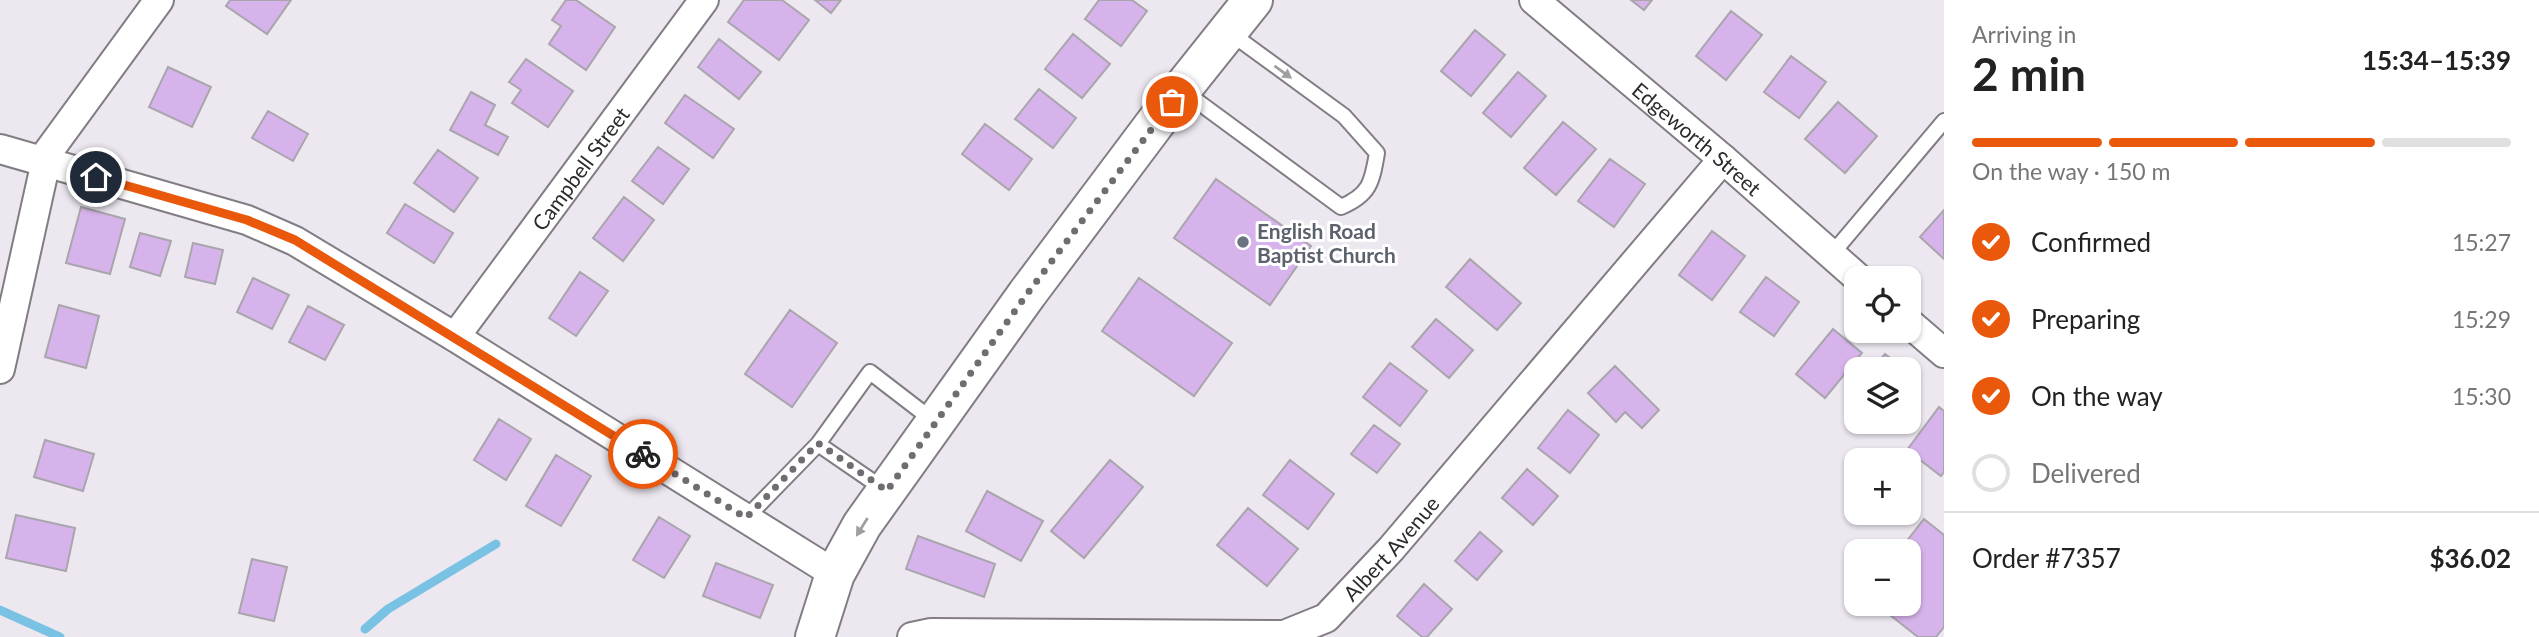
<!DOCTYPE html>
<meta charset="utf-8">
<style>
body{margin:0;font-family:Lato,sans-serif;background:#f2f2f2;color:#222;height:100vh;display:flex;flex-direction:column;font-size:26px;white-space:nowrap}
*{box-sizing:border-box;margin:0}
p{font-size:23px;color:#767676}
.icon{flex:none;width:38px;height:38px;fill:none;stroke:currentColor;stroke-width:2;stroke-linecap:round;stroke-linejoin:round}
.map{position:relative;flex:1;overflow:hidden}
.details{display:flex;flex-direction:column;background:#fff;width:595px}
.details>*{flex:none}
.fabs{position:absolute;left:1844px;top:266px;display:grid;gap:14px}
.fabs a{display:grid;place-items:center;width:77px;height:77px;border-radius:14px;background:#fff;box-shadow:0 2px 5px #0004;font-size:35px}
.pin{position:absolute;display:grid;place-items:center;width:60px;height:60px;color:#fff;margin:-30px;border:4px solid #fff;border-radius:50%;box-shadow:0 2px 7px #0007}
.courier{position:absolute;display:grid;place-items:center;width:70px;height:70px;margin:-35px;border:5px solid #ea580c;border-radius:50%;background:#fff;color:#222;box-shadow:0 2px 9px #0007}
.overview em{font-style:normal;font-weight:700}
.overview div{display:flex;flex-direction:column-reverse}
.overview{display:flex;align-items:center;justify-content:space-between;height:119px;padding:0 28px}
h1{font-size:46px;font-weight:700;line-height:52px}
.bar{display:grid;grid-template-columns:repeat(4,1fr);gap:10px 7px;align-content:center;height:84px;padding:0 28px}
.bar i{height:9px;border-radius:5px;background:#e0e0e0}
.bar .current{background:#ea580c}
.bar p{grid-column:span 4}
.line{display:flex;align-items:center;gap:18px;padding:0 28px;border-top:2px solid #e0e0e0}
.line div{flex:1}
ol{padding:0 28px;list-style:none}
li{display:flex;align-items:center;gap:21px;height:77px}
li p{margin-inline-start:auto}
li .icon{padding:7px;border-radius:50%;background:#ea580c;color:#fff;stroke-width:4}
li:last-child{color:#767676}
li i{width:38px;height:38px;border:4px solid #e0e0e0;border-radius:50%}
main{display:flex;flex:1;min-height:0}
.map>svg:first-child{display:block}
</style>
<main>
<div class="map">
<svg width="1944" height="637" viewBox="0 0 1944 637">
<rect width="100%" height="100%" fill="#ede8f0"/>
<g fill="none" stroke-linecap="round" stroke-linejoin="round">
<path stroke="#79c2e3" stroke-width="9" d="M 0,610 L 60,637
M 365,629 L 388,609 L 496,544"/>
</g>
<path fill="#d7b3eb" stroke="#a9a5ac" stroke-width="2" d="M 230,0 L 291,0 L 267,34 L 226,6 Z
M 566,0 L 576,0 L 615,27 L 586,70 L 549,44 L 561,26 L 552,20 Z
M 744,0 L 782,0 L 809,20 L 779,60 L 728,22 Z
M 815,0 L 841,0 L 831,13 Z
M 1099,0 L 1132,0 L 1147,11 L 1121,46 L 1085,19 Z
M 1631,0 L 1652,0 L 1644,10 Z
M 1731,11 L 1762,35 L 1726,80 L 1696,56 Z
M 1475,30 L 1505,55 L 1471,96 L 1441,71 Z
M 1073,34 L 1110,64 L 1082,98 L 1045,69 Z
M 719,39 L 761,72 L 739,99 L 698,67 Z
M 1791,56 L 1826,82 L 1799,118 L 1764,92 Z
M 526,59 L 573,91 L 548,127 L 512,103 L 521,90 L 509,82 Z
M 168,67 L 211,87 L 192,127 L 149,107 Z
M 1518,72 L 1546,96 L 1511,137 L 1483,113 Z
M 1039,89 L 1076,118 L 1053,148 L 1015,119 Z
M 471,92 L 495,105 L 485,125 L 508,137 L 498,155 L 450,130 Z
M 685,95 L 734,129 L 713,158 L 665,123 Z
M 1838,102 L 1877,136 L 1845,173 L 1805,139 Z
M 268,111 L 308,134 L 293,161 L 252,138 Z
M 1563,122 L 1596,149 L 1556,195 L 1524,168 Z
M 985,124 L 1032,159 L 1009,190 L 962,154 Z
M 658,147 L 689,169 L 663,204 L 632,181 Z
M 438,150 L 478,178 L 454,212 L 414,183 Z
M 1610,159 L 1645,184 L 1614,227 L 1578,201 Z
M 1216,179 L 1311,246 L 1270,305 L 1174,238 Z
M 624,197 L 654,220 L 623,261 L 593,238 Z
M 405,204 L 453,233 L 434,263 L 387,233 Z
M 81,207 L 125,219 L 110,274 L 66,263 Z
M 1944,210 L 1944,259 L 1920,237 Z
M 1712,231 L 1745,256 L 1712,300 L 1679,275 Z
M 140,233 L 171,241 L 160,276 L 130,267 Z
M 193,243 L 223,250 L 215,284 L 185,277 Z
M 1470,259 L 1521,303 L 1497,330 L 1446,287 Z
M 580,272 L 608,291 L 576,336 L 549,318 Z
M 1766,277 L 1799,302 L 1774,336 L 1740,312 Z
M 253,278 L 289,295 L 272,329 L 237,312 Z
M 1139,278 L 1232,343 L 1194,396 L 1102,331 Z
M 59,305 L 99,316 L 86,368 L 45,357 Z
M 308,306 L 344,325 L 325,360 L 289,342 Z
M 790,310 L 837,343 L 792,407 L 745,374 Z
M 1436,319 L 1473,350 L 1449,378 L 1412,347 Z
M 1833,329 L 1862,353 L 1825,398 L 1796,374 Z
M 1885,354 L 1905,369 L 1873,369 Z
M 1390,363 L 1427,391 L 1400,426 L 1363,397 Z
M 1615,366 L 1659,410 L 1642,428 L 1625,412 L 1616,422 L 1588,393 Z
M 1909,373 L 1920,381 L 1909,395 Z
M 1939,407 L 1944,411 L 1944,472 L 1941,476 L 1907,450 Z
M 1568,410 L 1599,435 L 1570,473 L 1538,448 Z
M 499,419 L 531,439 L 506,480 L 474,460 Z
M 1374,425 L 1400,444 L 1377,473 L 1351,454 Z
M 45,440 L 94,454 L 83,491 L 34,477 Z
M 556,455 L 591,476 L 561,526 L 526,506 Z
M 1110,460 L 1143,487 L 1084,558 L 1051,531 Z
M 1290,460 L 1334,494 L 1308,529 L 1263,495 Z
M 1527,469 L 1558,496 L 1533,525 L 1502,498 Z
M 987,491 L 1043,521 L 1021,561 L 966,531 Z
M 1248,508 L 1298,549 L 1267,586 L 1217,545 Z
M 16,515 L 75,528 L 66,571 L 6,558 Z
M 659,517 L 690,536 L 664,578 L 633,560 Z
M 1924,519 L 1944,535 L 1944,627 L 1936,637 L 1918,637 L 1876,604 L 1909,604 L 1909,551 L 1899,551 Z
M 1480,532 L 1502,551 L 1477,580 L 1455,561 Z
M 918,536 L 995,564 L 984,597 L 906,569 Z
M 252,559 L 287,567 L 274,621 L 239,613 Z
M 716,563 L 773,585 L 760,618 L 703,596 Z
M 1424,584 L 1452,609 L 1427,637 L 1422,637 L 1397,616 Z"/>
<g fill="none" stroke-linecap="round" stroke-linejoin="round">
<g stroke="#827d84" stroke-width="18">
<path id="lane" d="M 1182,90 L 1341,207 C 1370,195 1372,182 1377,153 L 1344,116 L 1229,32
M 1831,255 L 1944,121
M 818,444 L 885,490
M 746,518 L 818,444 L 870,372 L 935,422"/>
</g>
<g stroke="#827d84" stroke-width="32">
<g id="street">
<path id="s1" d="M 1534,0 L 1723,159 L 1858,278"/>
<path d="M 0,149 L 247,220 L 295,241 L 455,337 L 835,574"/>
<path d="M 1909,323 L 1944,353"/>
<path id="s2" d="M 455,337 L 704,0"/>
<path d="M 0,369 L 48,152 L 159,0"/>
<path id="s3" d="M 912,637 L 931,633 L 1284,635 L 1326,618 L 1391,549 L 1723,159"/>
</g>
</g>
<g stroke="#827d84" stroke-width="42">
<path id="secondary" d="M 815,637 L 835,574 L 862,525 L 1027,294 L 1162,114 L 1253,0"/>
</g>
<use href="#lane" stroke="#fff" stroke-width="14"/>
<use href="#street" stroke="#fff" stroke-width="28"/>
<use href="#secondary" stroke="#fff" stroke-width="38"/>
</g>
<defs><path id="oneway-solid" d="M-6-.8H1V-3.2L6.5 0L1 3.2V.8H-6Z" transform="scale(1.75)"/></defs>
<g fill="#a09fa0">
<use href="#oneway-solid" transform="translate(1283 72) rotate(36)"/>
<use href="#oneway-solid" transform="translate(862 527) rotate(122)"/>
</g>
<g fill="none" stroke-linecap="round" stroke-linejoin="round">
<path stroke="#706c71" stroke-width="7" stroke-dasharray="0 12.6" d="M 643,454 L 746,518 L 818,443 L 887,491 L 1027,294 L 1172,102"/>
<path stroke="#ea580c" stroke-width="9" d="M 96,177 L 247,220 L 295,240 L 643,454"/>
</g>
<circle fill="#6b7280" stroke="#fff" stroke-width="2.5" cx="1243" cy="242" r="7"/>
<g text-anchor="middle" dominant-baseline="central" stroke-width="6" stroke-linejoin="round" paint-order="stroke">
<g font-size="21" fill="#2c2a2d" stroke="#fff">
<text stroke="none"><textPath href="#s1" startOffset="214">Edgeworth Street</textPath></text>
<text stroke="none"><textPath href="#s2" startOffset="210">Campbell Street</textPath></text>
<text stroke="none"><textPath href="#s3" startOffset="513">Albert Avenue</textPath></text>
</g>
<g font-size="21" font-weight="bold" fill="#5b616d" stroke="#fff" text-anchor="start">
<text x="1257" y="230">English Road<tspan x="1257" dy="24">Baptist Church</tspan></text>
</g>
</g>
</svg>
<div class="fabs">
<a><svg class="icon" aria-label="locate" viewBox="0 0 24 24"><circle cx="12" cy="12" r="6"/><path d="M12 2v4M12 18v4M2 12h4M18 12h4"/></svg></a>
<a><svg class="icon" aria-label="layers" viewBox="0 0 24 24"><path d="M12 4l9 5-9 5-9-5zM3 14l9 5 9-5"/></svg></a>
<a>+</a>
<a>−</a>
</div>
<div class="pin" style="left:1172px;top:102px;background:#ea580c"><svg class="icon" aria-label="bag" viewBox="0 0 24 24"><path d="M5 8h14l-1 12H6zM9 8a3 3 0 0 1 6 0"/></svg></div>
<div class="pin" style="left:96px;top:177px;background:#1f2937"><svg class="icon" aria-label="home" viewBox="0 0 24 24"><path d="M3 11l9-7 9 7M6 9v11h12V9"/></svg></div>
<div class="courier" style="left:643px;top:454px"><svg class="icon" aria-label="bike" viewBox="0 0 24 24"><circle cx="6" cy="16" r="4"/><circle cx="18" cy="16" r="4"/><path d="M6 16l4-8h5l3 8M10 8l3 8H6M13 5h3"/></svg></div>
</div>
<section class="details">
<div class="overview"><div><h1>2 min</h1><p>Arriving in</p></div><em>15:34–15:39</em></div>
<div class="bar"><i class="current"></i><i class="current"></i><i class="current"></i><i></i><p>On the way · 150 m</p></div>
<ol>
<li><svg class="icon" aria-label="check" viewBox="0 0 24 24"><path d="M5 12l5 5 9-10"/></svg>Confirmed<p>15:27</p></li>
<li><svg class="icon" aria-label="check" viewBox="0 0 24 24"><path d="M5 12l5 5 9-10"/></svg>Preparing<p>15:29</p></li>
<li><svg class="icon" aria-label="check" viewBox="0 0 24 24"><path d="M5 12l5 5 9-10"/></svg>On the way<p>15:30</p></li>
<li><i></i>Delivered</li>
</ol>
<div class="line" style="height:91px"><div>Order #7357</div><b>$36.02</b></div>
</section>
</main>
